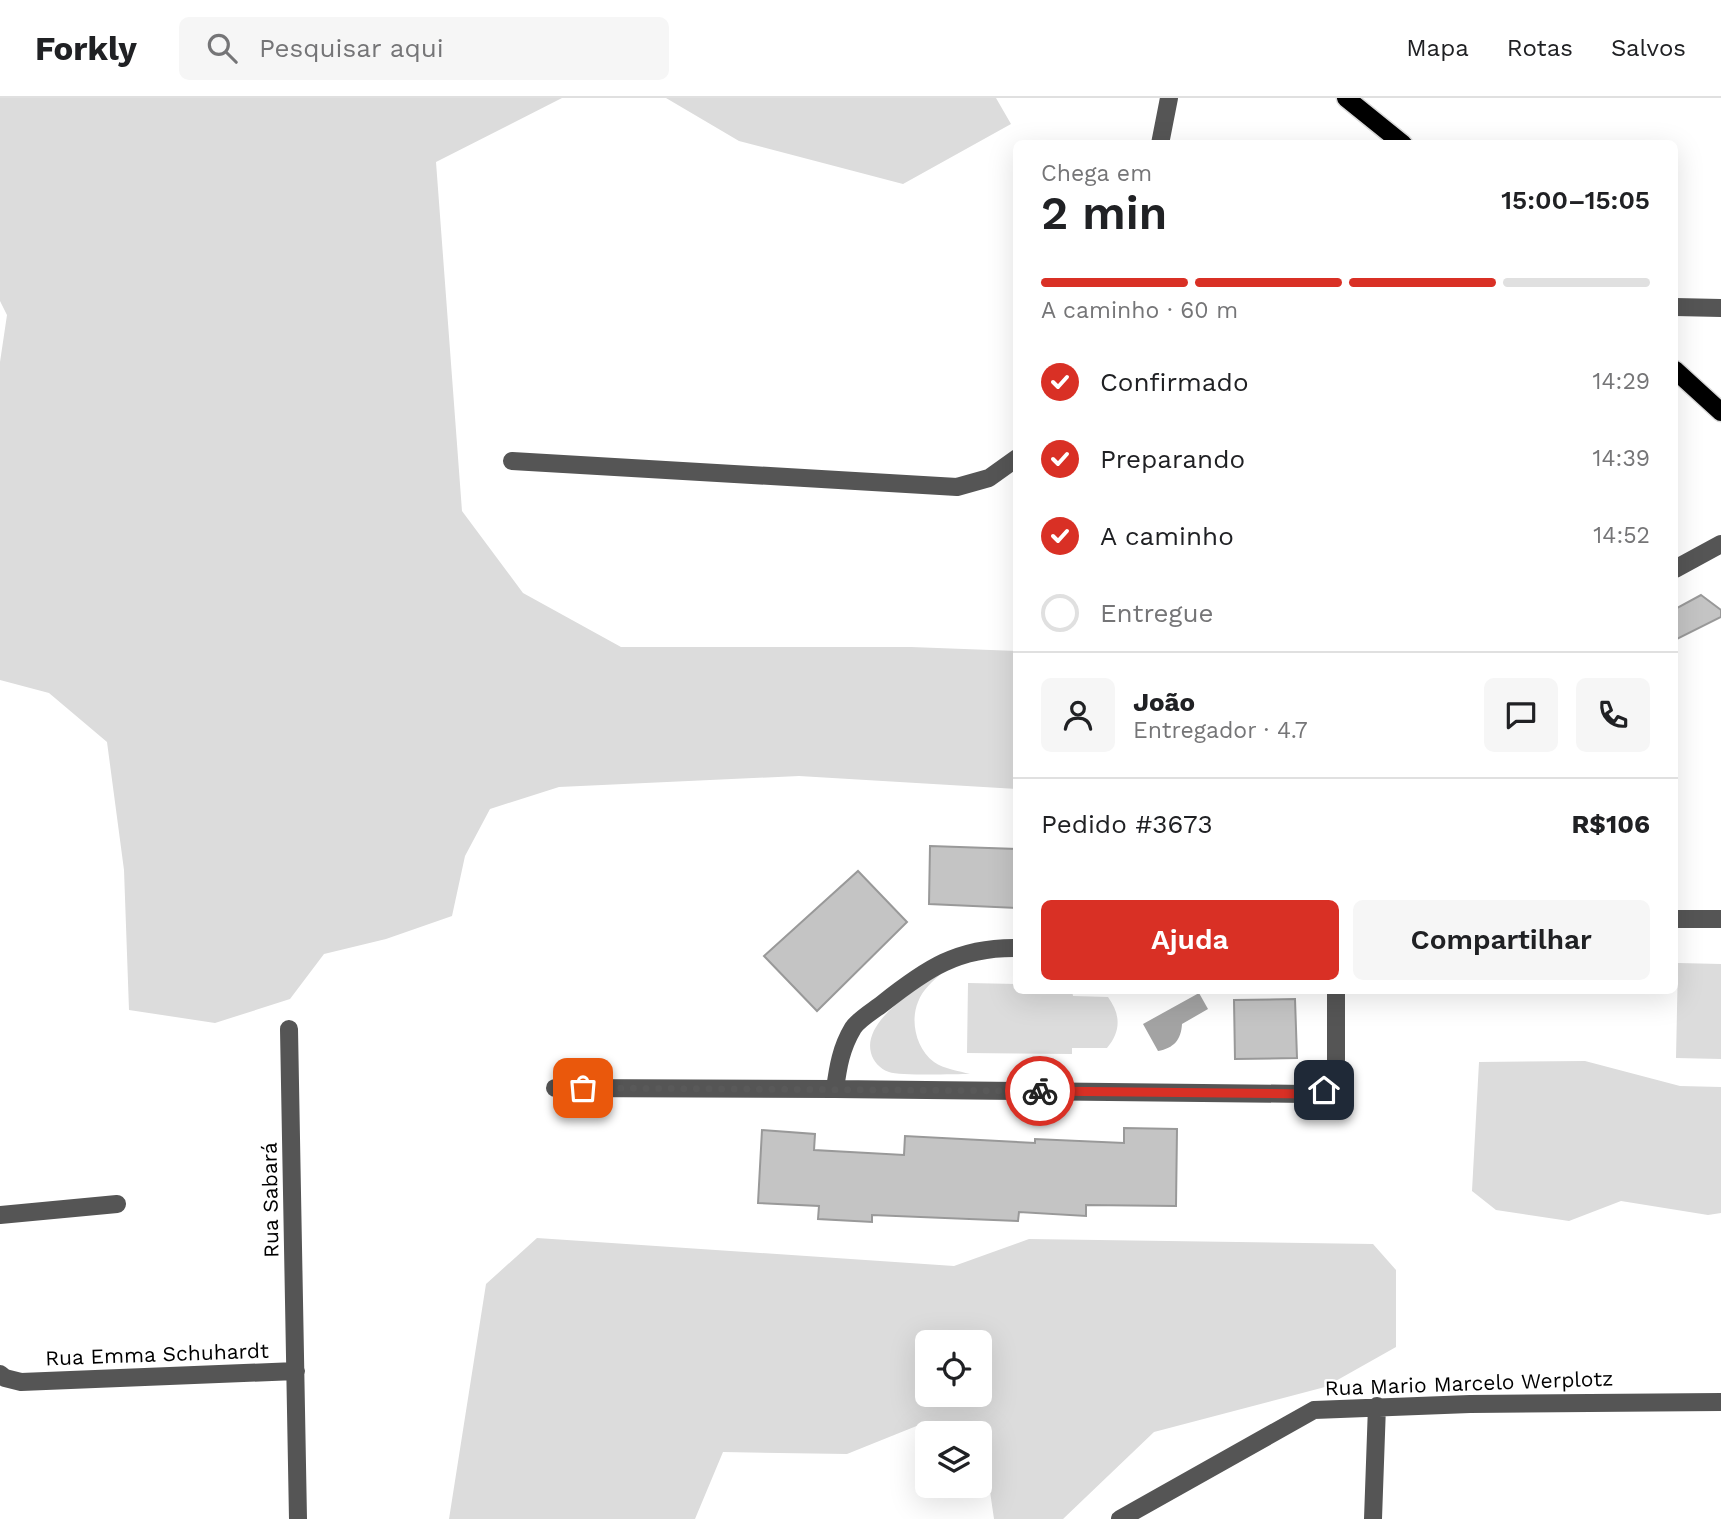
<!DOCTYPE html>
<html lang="pt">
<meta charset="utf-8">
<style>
body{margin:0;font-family:"Work Sans",sans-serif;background:#f6f6f6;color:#202124;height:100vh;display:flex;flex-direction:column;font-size:26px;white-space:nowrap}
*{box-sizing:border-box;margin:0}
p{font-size:23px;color:#757577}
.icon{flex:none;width:38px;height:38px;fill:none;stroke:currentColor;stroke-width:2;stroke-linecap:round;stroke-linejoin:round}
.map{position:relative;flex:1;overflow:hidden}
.drawer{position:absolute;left:1013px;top:42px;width:665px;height:854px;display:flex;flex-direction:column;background:#fff;border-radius:10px;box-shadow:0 7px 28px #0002}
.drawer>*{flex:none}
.buttons{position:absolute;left:915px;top:1232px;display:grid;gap:14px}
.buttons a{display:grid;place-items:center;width:77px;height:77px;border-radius:10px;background:#fff;box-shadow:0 7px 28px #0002;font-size:35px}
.pin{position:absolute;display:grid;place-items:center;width:60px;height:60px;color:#fff;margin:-30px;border-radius:14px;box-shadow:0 4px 10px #0006}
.courier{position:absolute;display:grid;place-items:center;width:70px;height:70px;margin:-35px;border:5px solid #d93025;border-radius:50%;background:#fff;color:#222;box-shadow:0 2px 9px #0007}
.summary em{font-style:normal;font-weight:600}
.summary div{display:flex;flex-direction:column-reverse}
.summary{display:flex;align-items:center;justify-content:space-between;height:119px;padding:0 28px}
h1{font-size:46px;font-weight:600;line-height:52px}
.bar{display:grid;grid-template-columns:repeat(4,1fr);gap:10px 7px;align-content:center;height:84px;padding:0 28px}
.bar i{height:9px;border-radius:5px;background:#e0e0e0}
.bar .on{background:#d93025}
.bar p{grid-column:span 4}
.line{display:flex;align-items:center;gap:18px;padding:0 28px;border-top:2px solid #e0e0e0}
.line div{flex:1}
.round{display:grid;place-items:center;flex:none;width:74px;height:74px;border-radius:10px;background:#f6f6f6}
ol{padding:0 28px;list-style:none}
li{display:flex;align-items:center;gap:21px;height:77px}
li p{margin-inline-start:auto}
li .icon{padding:7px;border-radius:50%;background:#d93025;color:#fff;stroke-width:4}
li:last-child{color:#757577}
li i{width:38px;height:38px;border:4px solid #e0e0e0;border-radius:50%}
.action{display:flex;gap:14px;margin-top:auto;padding:14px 28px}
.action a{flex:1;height:80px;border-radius:10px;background:#d93025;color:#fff;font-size:28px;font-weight:600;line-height:80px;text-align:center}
.action a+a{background:#f6f6f6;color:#202124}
header{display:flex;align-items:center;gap:42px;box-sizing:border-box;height:98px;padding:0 35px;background:#fff;border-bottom:2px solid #e0e0e0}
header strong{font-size:33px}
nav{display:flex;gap:38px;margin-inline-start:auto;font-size:24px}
.search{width:490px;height:63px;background:#f6f6f6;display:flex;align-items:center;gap:18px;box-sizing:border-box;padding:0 24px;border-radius:10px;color:#757577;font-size:26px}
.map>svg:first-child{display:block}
</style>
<header>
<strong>Forkly</strong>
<div class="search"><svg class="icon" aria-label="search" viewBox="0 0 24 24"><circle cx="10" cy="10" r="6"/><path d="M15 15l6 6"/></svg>Pesquisar aqui</div>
<nav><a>Mapa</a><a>Rotas</a><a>Salvos</a></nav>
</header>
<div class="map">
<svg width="1721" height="1421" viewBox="0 0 1721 1421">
<rect width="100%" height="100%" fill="#fff"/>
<path fill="#dcdcdc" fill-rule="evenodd" d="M 0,0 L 562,0 L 436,64 L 462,413 L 523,495 L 621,549 L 911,549 L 1017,553 L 1017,691 L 799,678 L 559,689 L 490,711 L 465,758 L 452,818 L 386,841 L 324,856 L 290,901 L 215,925 L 129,912 L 124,772 L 107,644 L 49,595 L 0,582 L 0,264 L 7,217 L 0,203 Z
M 666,0 L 996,0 L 1011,26 L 903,86 L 739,43 Z
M 1678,865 L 1721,866 L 1721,961 L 1676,960 Z
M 942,875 C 933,883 923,891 918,904 C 910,923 916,951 934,964 C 944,971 959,973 970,976 C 955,976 900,978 889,974 C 880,971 873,963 871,955 C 862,922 919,889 942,875 Z
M 968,885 L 1017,886 L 1017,892 L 1072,893 L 1073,898 L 1108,899 C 1121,917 1121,933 1107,950 L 1072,950 L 1072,956 L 967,955 Z
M 1585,963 L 1680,988 L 1721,989 L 1721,1115 L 1708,1117 L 1621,1103 L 1569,1123 L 1496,1112 L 1472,1093 L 1479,964 Z
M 537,1140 L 954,1168 L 1029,1141 L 1373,1146 L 1396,1172 L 1396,1249 L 1325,1289 L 1154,1334 L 1063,1421 L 994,1421 L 984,1352 L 980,1350 L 980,1335 L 947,1335 L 924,1325 L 847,1356 L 723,1354 L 695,1421 L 449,1421 L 486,1186 ZM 928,1244 L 980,1244 L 980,1297 L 928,1297 Z"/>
<path fill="#a3a3a3" d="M 1199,895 L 1208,911 L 1182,926 C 1181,942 1174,950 1158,953 L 1143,926 Z"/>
<path fill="#c4c4c4" stroke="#999" stroke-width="2" d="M 1701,497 L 1721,512 L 1721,519 L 1675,542 L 1675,511 Z
M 930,748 L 1017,751 L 1017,810 L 929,806 Z
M 858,773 L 907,824 L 817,913 L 764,858 Z
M 1295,901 L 1297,960 L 1235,961 L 1234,902 Z
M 1124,1030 L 1177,1031 L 1176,1108 L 1086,1107 L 1086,1118 L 1019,1114 L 1018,1123 L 872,1117 L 872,1124 L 818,1121 L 819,1108 L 758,1105 L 762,1032 L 815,1036 L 814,1052 L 904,1057 L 905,1038 L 1035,1045 L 1035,1041 L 1124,1045 Z"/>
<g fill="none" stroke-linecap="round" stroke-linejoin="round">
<g stroke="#dbdbdb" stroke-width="21">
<path id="major" d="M 1346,0 L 1403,46
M 1675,272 L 1721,314"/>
</g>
<path stroke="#555" stroke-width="18" d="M 1160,46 L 1169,0
M 1675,209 L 1721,210
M 512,363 L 957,389 L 989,380 L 1017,360
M 1675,471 L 1721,446
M 1675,821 L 1721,821
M 1017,850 C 958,849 926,871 882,906 C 873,913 859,921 853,930 C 841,950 838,969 835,991 L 1306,996 L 1324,992 L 1336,973 L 1336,892
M 289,931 L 298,1421
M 555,990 L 835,991
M 0,1117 L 117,1106
M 0,1276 L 5,1280 L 21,1284 L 296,1273
M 1120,1421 L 1314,1312 L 1470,1306 L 1721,1304
M 1373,1421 L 1377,1308"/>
<use href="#major" stroke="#000" stroke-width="18"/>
</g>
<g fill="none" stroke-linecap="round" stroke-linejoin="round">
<path stroke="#595959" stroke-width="7" stroke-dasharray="0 12.6" d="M 583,990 L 1040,993"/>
<path stroke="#d93025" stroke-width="9" d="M 1040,993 L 1306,996 L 1324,992"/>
</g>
<g text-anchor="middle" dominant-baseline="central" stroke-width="5" stroke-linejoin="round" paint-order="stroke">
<g font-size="21" fill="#000" stroke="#fff">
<text transform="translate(270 1102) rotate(-91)">Rua Sabará</text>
<text transform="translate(157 1256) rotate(-2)">Rua Emma Schuhardt</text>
<text transform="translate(1469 1285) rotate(-2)">Rua Mario Marcelo Werplotz</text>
</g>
</g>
</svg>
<div class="buttons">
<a><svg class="icon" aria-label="locate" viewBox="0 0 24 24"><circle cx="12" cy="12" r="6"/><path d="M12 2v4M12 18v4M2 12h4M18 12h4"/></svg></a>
<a><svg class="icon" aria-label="layers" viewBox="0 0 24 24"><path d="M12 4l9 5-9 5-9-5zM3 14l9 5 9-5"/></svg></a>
</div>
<div class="pin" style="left:583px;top:990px;background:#ea580c"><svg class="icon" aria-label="bag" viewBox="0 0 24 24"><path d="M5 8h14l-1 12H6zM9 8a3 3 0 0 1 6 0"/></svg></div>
<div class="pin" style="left:1324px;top:992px;background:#1f2937"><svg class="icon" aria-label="home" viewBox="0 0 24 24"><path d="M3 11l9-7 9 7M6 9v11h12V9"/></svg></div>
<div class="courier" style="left:1040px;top:993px"><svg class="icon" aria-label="bike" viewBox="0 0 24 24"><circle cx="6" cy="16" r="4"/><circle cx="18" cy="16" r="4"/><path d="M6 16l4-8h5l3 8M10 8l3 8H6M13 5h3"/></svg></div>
<section class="drawer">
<div class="summary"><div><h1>2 min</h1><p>Chega em</p></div><em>15:00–15:05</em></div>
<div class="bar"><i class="on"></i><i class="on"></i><i class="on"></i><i></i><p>A caminho · 60 m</p></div>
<ol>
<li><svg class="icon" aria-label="check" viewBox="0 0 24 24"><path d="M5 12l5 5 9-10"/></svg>Confirmado<p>14:29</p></li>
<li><svg class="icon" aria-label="check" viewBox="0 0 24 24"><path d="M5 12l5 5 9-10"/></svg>Preparando<p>14:39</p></li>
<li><svg class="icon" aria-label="check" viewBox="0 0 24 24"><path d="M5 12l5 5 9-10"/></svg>A caminho<p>14:52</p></li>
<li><i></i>Entregue</li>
</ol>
<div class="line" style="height:126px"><a class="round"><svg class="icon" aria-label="person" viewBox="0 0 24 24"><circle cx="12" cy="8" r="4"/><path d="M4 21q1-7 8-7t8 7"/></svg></a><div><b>João</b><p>Entregador · 4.7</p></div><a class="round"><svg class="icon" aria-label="chat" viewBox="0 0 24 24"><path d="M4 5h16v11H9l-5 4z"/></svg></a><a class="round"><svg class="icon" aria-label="phone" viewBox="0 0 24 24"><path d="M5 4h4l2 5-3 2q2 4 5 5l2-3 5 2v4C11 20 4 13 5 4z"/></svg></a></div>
<div class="line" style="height:91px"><div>Pedido #3673</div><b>R$106</b></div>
<div class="action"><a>Ajuda</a><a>Compartilhar</a></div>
</section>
</div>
